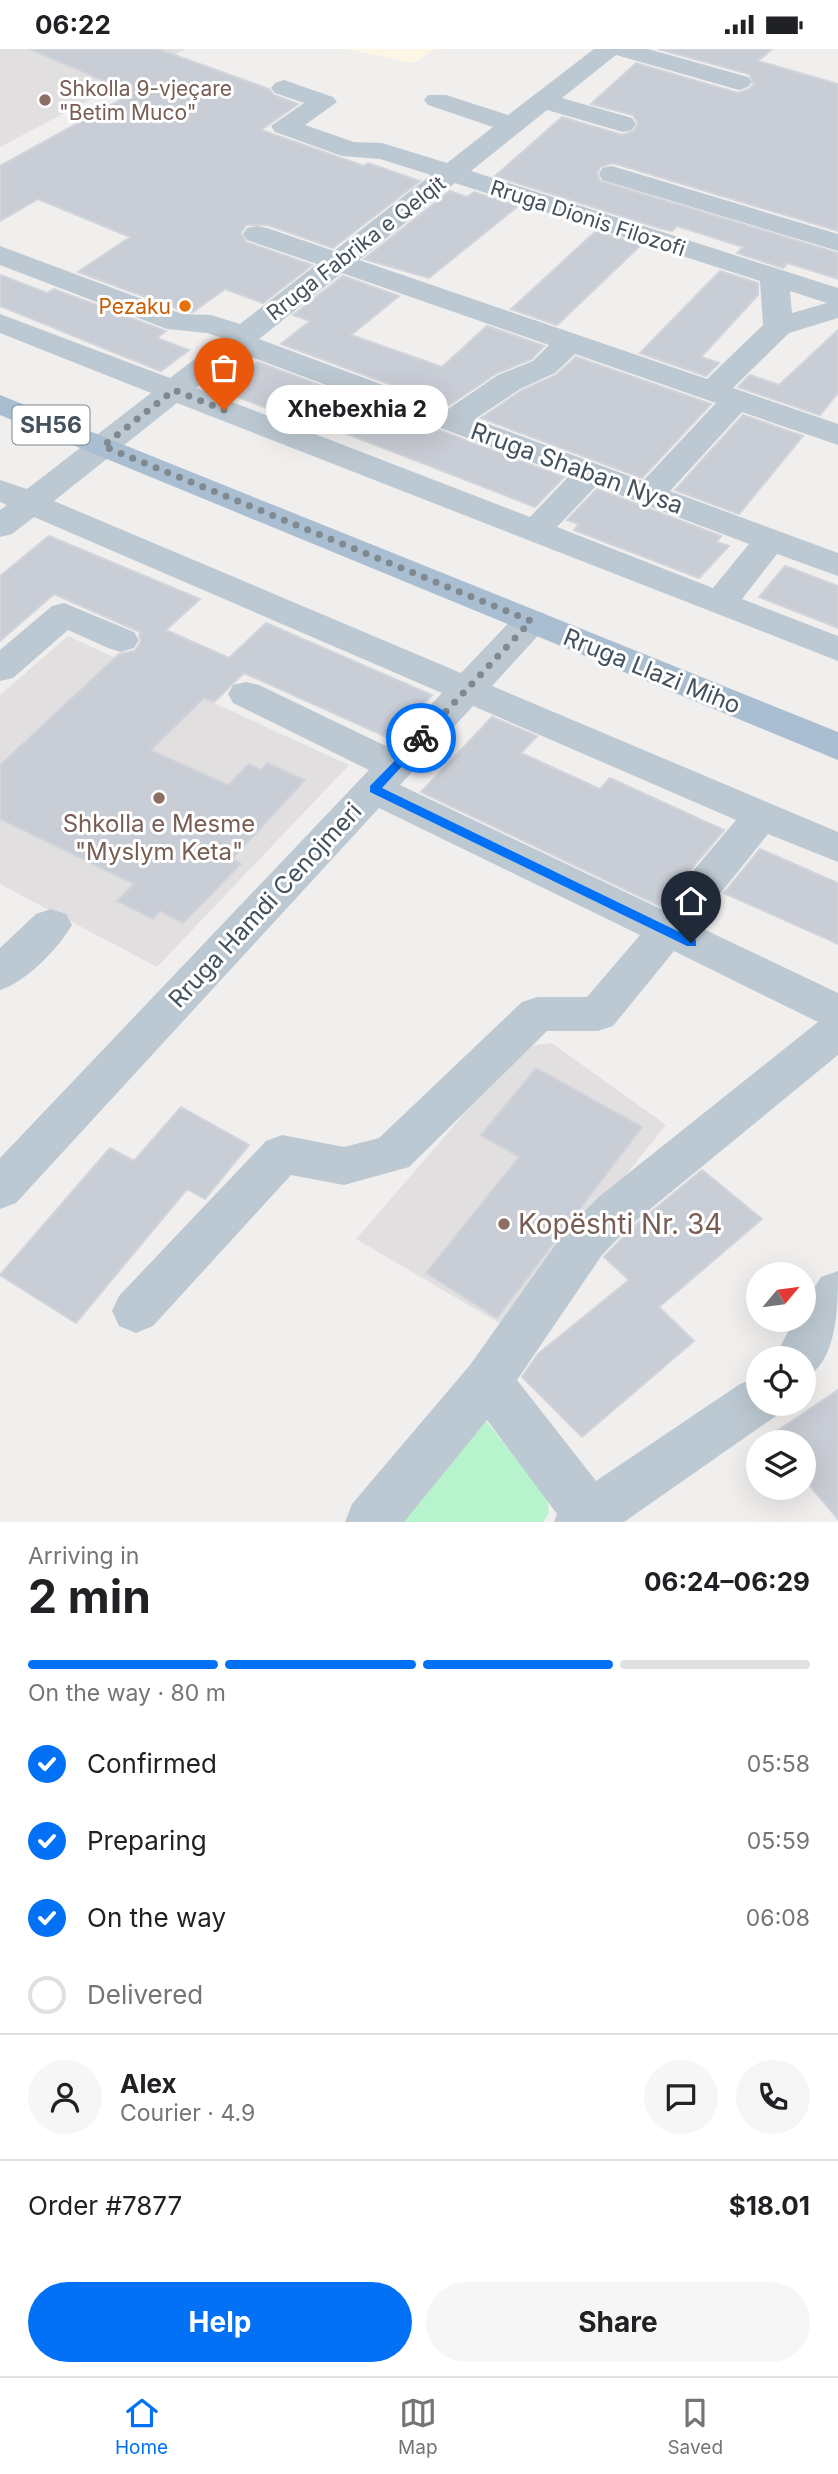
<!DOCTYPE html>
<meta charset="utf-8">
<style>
body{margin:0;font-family:Inter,sans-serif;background:#f6f6f6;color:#202124;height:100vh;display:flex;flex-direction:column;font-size:26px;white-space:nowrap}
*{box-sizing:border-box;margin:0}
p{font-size:23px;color:#757577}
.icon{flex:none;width:38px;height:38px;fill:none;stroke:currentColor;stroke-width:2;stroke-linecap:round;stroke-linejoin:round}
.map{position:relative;height:1473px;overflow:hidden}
.side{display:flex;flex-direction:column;background:#fff;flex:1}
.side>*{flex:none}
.needle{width:46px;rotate:61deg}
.fabs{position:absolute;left:746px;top:1213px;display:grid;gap:14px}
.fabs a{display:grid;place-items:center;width:70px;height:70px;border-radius:50%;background:#fff;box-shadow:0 7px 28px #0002;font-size:35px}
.pin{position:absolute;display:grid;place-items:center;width:60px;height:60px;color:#fff;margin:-72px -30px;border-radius:50% 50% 50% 0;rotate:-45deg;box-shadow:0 0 7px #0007}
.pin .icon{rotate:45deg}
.courier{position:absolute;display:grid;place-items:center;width:70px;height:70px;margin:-35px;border:5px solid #0371f6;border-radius:50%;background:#fff;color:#222;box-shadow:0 2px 9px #0007}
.bubble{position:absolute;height:49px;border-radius:24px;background:#fff;box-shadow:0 7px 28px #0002;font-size:23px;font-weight:700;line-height:49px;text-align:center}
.head em{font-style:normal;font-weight:700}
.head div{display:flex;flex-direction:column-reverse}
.head{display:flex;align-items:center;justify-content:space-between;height:119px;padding:0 28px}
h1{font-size:46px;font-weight:700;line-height:52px}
.bar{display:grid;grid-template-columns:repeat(4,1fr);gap:10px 7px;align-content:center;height:84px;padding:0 28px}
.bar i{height:9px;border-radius:5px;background:#e0e0e0}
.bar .active{background:#0371f6}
.bar p{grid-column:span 4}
.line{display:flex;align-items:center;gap:18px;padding:0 28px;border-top:2px solid #e0e0e0}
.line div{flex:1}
.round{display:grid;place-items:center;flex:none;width:74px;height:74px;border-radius:37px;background:#f6f6f6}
ol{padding:0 28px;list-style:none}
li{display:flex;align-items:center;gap:21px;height:77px}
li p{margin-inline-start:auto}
li .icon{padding:7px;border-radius:50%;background:#0371f6;color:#fff;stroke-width:4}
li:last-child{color:#757577}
li i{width:38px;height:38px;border:4px solid #e0e0e0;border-radius:50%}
.button{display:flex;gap:14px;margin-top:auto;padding:14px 28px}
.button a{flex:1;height:80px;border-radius:42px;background:#0371f6;color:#fff;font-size:28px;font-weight:700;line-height:80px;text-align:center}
.button a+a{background:#f6f6f6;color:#202124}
.status{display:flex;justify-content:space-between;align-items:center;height:49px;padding:0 35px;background:#fff;direction:ltr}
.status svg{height:19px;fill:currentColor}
.dock{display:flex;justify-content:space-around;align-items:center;height:98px;border-top:2px solid #e0e0e0;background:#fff;font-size:19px;color:#757577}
.dock a{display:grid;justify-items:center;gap:4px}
.dock .active{color:#0371f6}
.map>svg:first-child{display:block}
</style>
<div class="status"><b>06:22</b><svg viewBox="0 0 49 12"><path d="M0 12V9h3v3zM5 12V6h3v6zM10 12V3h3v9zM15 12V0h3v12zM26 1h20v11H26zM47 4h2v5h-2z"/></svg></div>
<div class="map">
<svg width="838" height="1473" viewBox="0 0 838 1473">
<rect width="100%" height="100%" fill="#f1eeee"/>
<path fill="#fef6e5" d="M 346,0 L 435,0 L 414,14 Z"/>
<path fill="#e2dfe0" d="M 0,0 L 186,0 L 0,98 Z
M 68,587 L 349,716 L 157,918 L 0,835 L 0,646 Z
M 552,994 L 666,1076 L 504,1277 L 356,1190 L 522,998 Z"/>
<path fill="#b7f4ce" d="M 485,1371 L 547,1448 L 549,1464 L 543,1473 L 391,1473 Z"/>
<path fill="#c9cdd5" stroke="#d1d4db" stroke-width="2" d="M 29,0 L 158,0 L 269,40 L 274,46 L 298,55 L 261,81 L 341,109 L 364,117 L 368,114 L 420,132 L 333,199 L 268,176 L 246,176 L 241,184 L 246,193 L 312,216 L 263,254 L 225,240 L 193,263 L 183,262 L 78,223 L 130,188 L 38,150 L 0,172 L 0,117 L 133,44 Z
M 658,0 L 772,0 L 758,12 L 838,35 L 838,182 L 613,114 L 600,118 L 597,124 L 600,132 L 838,204 L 838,230 L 788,214 L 783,219 L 737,204 L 743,198 L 677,177 L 672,182 L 659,179 L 495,127 L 562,68 L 622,86 L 634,82 L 638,74 L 633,66 L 591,55 L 636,14 L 738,44 L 749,40 L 754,35 L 749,25 Z
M 450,142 L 467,148 L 474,143 L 518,157 L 429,229 L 364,210 Z
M 596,182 L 641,196 L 557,276 L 511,260 Z
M 720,222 L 758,234 L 758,246 L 701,308 L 719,314 L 706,327 L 640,304 Z
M 0,226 L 47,244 L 54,240 L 166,282 L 157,289 L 189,301 L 161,322 L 123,307 L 0,257 Z
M 343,227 L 399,247 L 351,286 L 442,318 L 487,277 L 544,297 L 532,310 L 497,324 L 448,357 L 281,295 L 310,272 L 293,266 Z
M 838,281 L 838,344 L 820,366 L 738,338 L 750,326 L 779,336 Z
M 576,308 L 711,355 L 642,429 L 481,369 L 521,342 L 556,326 Z
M 258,313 L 564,428 L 535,458 L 332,379 L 328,382 L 222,342 Z
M 743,366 L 803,387 L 739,465 L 675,441 Z
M 597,440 L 721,487 L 717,493 L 729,497 L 699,529 L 574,481 L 579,475 L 567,471 Z
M 49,487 L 200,550 L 166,581 L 229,609 L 266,574 L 432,646 L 391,690 L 244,624 L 214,653 L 204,649 L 151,701 L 228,736 L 249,715 L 261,721 L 267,714 L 305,731 L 232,810 L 241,815 L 183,874 L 160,862 L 153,870 L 117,852 L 134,835 L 0,770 L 0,716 L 119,605 L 135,602 L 141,592 L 139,586 L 142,584 L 54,545 L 0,592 L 0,527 Z
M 785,517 L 838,537 L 838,579 L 759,548 Z
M 492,668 L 537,687 L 521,704 L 600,740 L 610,729 L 724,781 L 660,857 L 421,743 Z
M 760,800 L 838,834 L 838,895 L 724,844 Z
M 536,1019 L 642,1078 L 497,1269 L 426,1224 L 519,1108 L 481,1086 Z
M 181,1058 L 249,1096 L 205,1150 L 187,1140 L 76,1274 L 0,1226 L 110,1099 L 134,1112 Z
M 702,1121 L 762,1170 L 659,1258 L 694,1292 L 582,1388 L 522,1328 L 538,1305 L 629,1231 L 604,1208 L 634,1177 Z
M 838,1341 L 838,1470 L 803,1429 L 803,1393 L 761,1393 Z"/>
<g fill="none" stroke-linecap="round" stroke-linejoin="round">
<path fill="#bdc9d2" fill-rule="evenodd" d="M 594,0 L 648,0 L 748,28 L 752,33 L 748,38 L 739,41 L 616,6 L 562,49 L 632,69 L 636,75 L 632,81 L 623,83 L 547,61 L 471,122 L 838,239 L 838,269 L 789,284 L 733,339 L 838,375 L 838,396 L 742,363 L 670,442 L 838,504 L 838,527 L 777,505 L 742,550 L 838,587 L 838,612 L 177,354 L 54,452 L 461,624 L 518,564 L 531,561 L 544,564 L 549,572 L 544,580 L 492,637 L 838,783 L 838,813 L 768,785 L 695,876 L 838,944 L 838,1006 L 632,1175 L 602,1206 L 517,1331 L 596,1432 L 740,1335 L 758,1328 L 758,1354 L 781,1354 L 776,1367 L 624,1473 L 554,1473 L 557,1465 L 487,1371 L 404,1473 L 345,1473 L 352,1455 L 470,1316 L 568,1178 L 600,1147 L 818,973 L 674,902 L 613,977 L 598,982 L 547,982 L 409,1118 L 344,1136 L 291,1126 L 153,1277 L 136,1284 L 119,1277 L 112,1262 L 119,1247 L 266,1092 L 282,1086 L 344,1098 L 379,1089 L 522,953 L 537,948 L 587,948 L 640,886 L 379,759 L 16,1154 L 0,1160 L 0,1109 L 369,721 L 233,654 L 228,645 L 233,636 L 246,633 L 259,636 L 390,699 L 442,644 L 34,468 L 12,485 L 0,488 L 0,461 L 7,456 L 0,453 L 0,431 L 27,440 L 151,344 L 0,284 L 0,265 L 170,329 L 222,289 L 207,284 L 167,280 L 0,216 L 0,197 L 182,265 L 211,266 L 240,275 L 317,215 L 247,191 L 243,185 L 247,179 L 257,177 L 267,179 L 334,202 L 431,126 L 380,110 L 342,107 L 275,83 L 271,77 L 304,54 L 275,44 L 271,39 L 275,34 L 284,31 L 333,48 L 337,53 L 305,76 L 354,93 L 382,94 L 447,114 L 493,78 L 428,56 L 424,51 L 428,46 L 446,46 L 508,66 ZM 455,134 L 760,232 L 763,276 L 707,330 L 359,211 ZM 342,224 L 549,296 L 533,312 L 498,326 L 448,360 L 259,290 ZM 790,242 L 827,254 L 792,264 ZM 241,304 L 569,427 L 530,468 L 196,339 ZM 575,305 L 716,354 L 643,432 L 475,370 L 520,340 L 555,324 ZM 596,437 L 749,495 L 713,539 L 557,478 ZM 473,657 L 736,771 L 661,860 L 400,736 Z
M 612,117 L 838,185 L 838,202 L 602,131 L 599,125 L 602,119 Z
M 64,554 L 134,583 L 139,591 L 134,599 L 121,603 L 108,599 L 68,581 L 13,629 L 0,632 L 0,601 L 52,557 Z
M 51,860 L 66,865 L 72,876 C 58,900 26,933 0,941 L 0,899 L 36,865 Z
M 838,1222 C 838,1258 838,1314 803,1330 L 803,1309 L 774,1309 L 795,1270 L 803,1270 L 803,1257 L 821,1228 Z"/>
<path fill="#aabed1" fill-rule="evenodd" d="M 0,346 L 838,683 L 838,711 L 0,366 Z"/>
</g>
<path fill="#0371f6" d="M 421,685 L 425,687 L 425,692 L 382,739 L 696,891 L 696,897 L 687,897 L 370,743 L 370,737 Z"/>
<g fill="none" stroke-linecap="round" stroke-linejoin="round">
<path stroke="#818990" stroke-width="7" stroke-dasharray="0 12.6" d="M 224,361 L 174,341 L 103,397 L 531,572 L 421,689"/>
</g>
<g fill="#8d6e63" stroke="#fff" stroke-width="2.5">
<circle cx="45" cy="51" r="7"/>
<circle cx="159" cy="749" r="7"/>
<circle cx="504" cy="1175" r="7"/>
</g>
<circle fill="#e8710a" stroke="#fff" stroke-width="2.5" cx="185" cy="257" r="7"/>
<g text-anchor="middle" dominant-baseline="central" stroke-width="6" stroke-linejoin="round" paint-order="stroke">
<g font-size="21" fill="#785e54" stroke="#fff" text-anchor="start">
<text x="59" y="39">Shkolla 9-vjeçare<tspan x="59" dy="24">"Betim Muco"</tspan></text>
</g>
<g font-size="21" fill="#44525e" stroke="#fff">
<text transform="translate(588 169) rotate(18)">Rruga Dionis Filozofi</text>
<text transform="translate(356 199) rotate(-38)">Rruga Fabrika e Qelqit</text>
</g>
<g font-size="21" fill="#c56008" stroke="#fff" text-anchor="end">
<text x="171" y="257">Pezaku</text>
</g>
<rect fill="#fff" stroke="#7c868e" stroke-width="2" x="12.5" y="356.5" width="77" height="39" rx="5"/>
<g font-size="23" font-weight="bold" fill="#44525e">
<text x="51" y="376">SH56</text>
</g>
<g font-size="24" fill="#44525e" stroke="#fff">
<text transform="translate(577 419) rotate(20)">Rruga Shaban Nysa</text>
<text transform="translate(652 622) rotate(22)">Rruga Llazi Miho</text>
<text transform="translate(265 856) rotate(-47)">Rruga Hamdi Cenojmeri</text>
</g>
<g font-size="24" fill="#785e54" stroke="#fff">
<text x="159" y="774">Shkolla e Mesme<tspan x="159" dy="28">"Myslym Keta"</tspan></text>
</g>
<g font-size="28" fill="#785e54" stroke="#fff" text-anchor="start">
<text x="518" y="1175">Kopështi Nr. 34</text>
</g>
</g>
</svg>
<div class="fabs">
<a><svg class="needle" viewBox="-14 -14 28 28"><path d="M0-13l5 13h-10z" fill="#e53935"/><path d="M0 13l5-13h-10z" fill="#757577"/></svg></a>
<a><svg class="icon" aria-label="locate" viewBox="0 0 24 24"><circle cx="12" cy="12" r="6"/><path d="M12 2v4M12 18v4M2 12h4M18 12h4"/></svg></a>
<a><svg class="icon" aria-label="layers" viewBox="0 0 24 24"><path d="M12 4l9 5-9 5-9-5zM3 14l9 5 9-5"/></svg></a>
</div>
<div class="pin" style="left:224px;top:361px;background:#ea580c"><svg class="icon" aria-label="bag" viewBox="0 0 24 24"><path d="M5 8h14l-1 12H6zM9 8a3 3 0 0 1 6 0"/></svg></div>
<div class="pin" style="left:691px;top:894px;background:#1f2937"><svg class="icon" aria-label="home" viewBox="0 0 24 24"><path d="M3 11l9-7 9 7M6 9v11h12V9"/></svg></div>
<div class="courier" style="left:421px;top:689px"><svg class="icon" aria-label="bike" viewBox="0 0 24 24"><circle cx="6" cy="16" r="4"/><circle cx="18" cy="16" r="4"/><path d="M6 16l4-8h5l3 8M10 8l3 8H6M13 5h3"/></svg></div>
<div class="bubble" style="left:266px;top:336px;width:182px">Xhebexhia 2</div>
</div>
<section class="side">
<div class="head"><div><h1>2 min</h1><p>Arriving in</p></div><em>06:24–06:29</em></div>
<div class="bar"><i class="active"></i><i class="active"></i><i class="active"></i><i></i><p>On the way · 80 m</p></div>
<ol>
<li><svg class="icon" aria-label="check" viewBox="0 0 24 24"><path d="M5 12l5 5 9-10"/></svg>Confirmed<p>05:58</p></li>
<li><svg class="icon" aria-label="check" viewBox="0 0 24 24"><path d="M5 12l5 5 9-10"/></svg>Preparing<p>05:59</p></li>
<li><svg class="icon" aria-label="check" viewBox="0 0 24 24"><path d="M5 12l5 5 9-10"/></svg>On the way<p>06:08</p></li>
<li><i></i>Delivered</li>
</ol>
<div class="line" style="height:126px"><a class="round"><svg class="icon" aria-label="person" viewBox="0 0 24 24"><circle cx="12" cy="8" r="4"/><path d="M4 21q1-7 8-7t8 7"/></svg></a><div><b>Alex</b><p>Courier · 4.9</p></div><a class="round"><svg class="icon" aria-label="chat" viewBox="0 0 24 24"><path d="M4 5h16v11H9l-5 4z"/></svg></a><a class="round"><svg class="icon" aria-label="phone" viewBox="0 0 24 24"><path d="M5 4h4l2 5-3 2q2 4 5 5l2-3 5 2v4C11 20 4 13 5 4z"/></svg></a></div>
<div class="line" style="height:91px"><div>Order #7877</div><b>$18.01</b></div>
<div class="button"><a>Help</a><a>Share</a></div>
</section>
<nav class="dock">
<a class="active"><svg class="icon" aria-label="home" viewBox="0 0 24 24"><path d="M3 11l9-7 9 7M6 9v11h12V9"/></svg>Home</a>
<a><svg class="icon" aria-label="map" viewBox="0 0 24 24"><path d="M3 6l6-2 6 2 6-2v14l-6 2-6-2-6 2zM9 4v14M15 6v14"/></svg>Map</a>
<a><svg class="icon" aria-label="saved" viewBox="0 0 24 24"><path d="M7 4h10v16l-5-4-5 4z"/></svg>Saved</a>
</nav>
